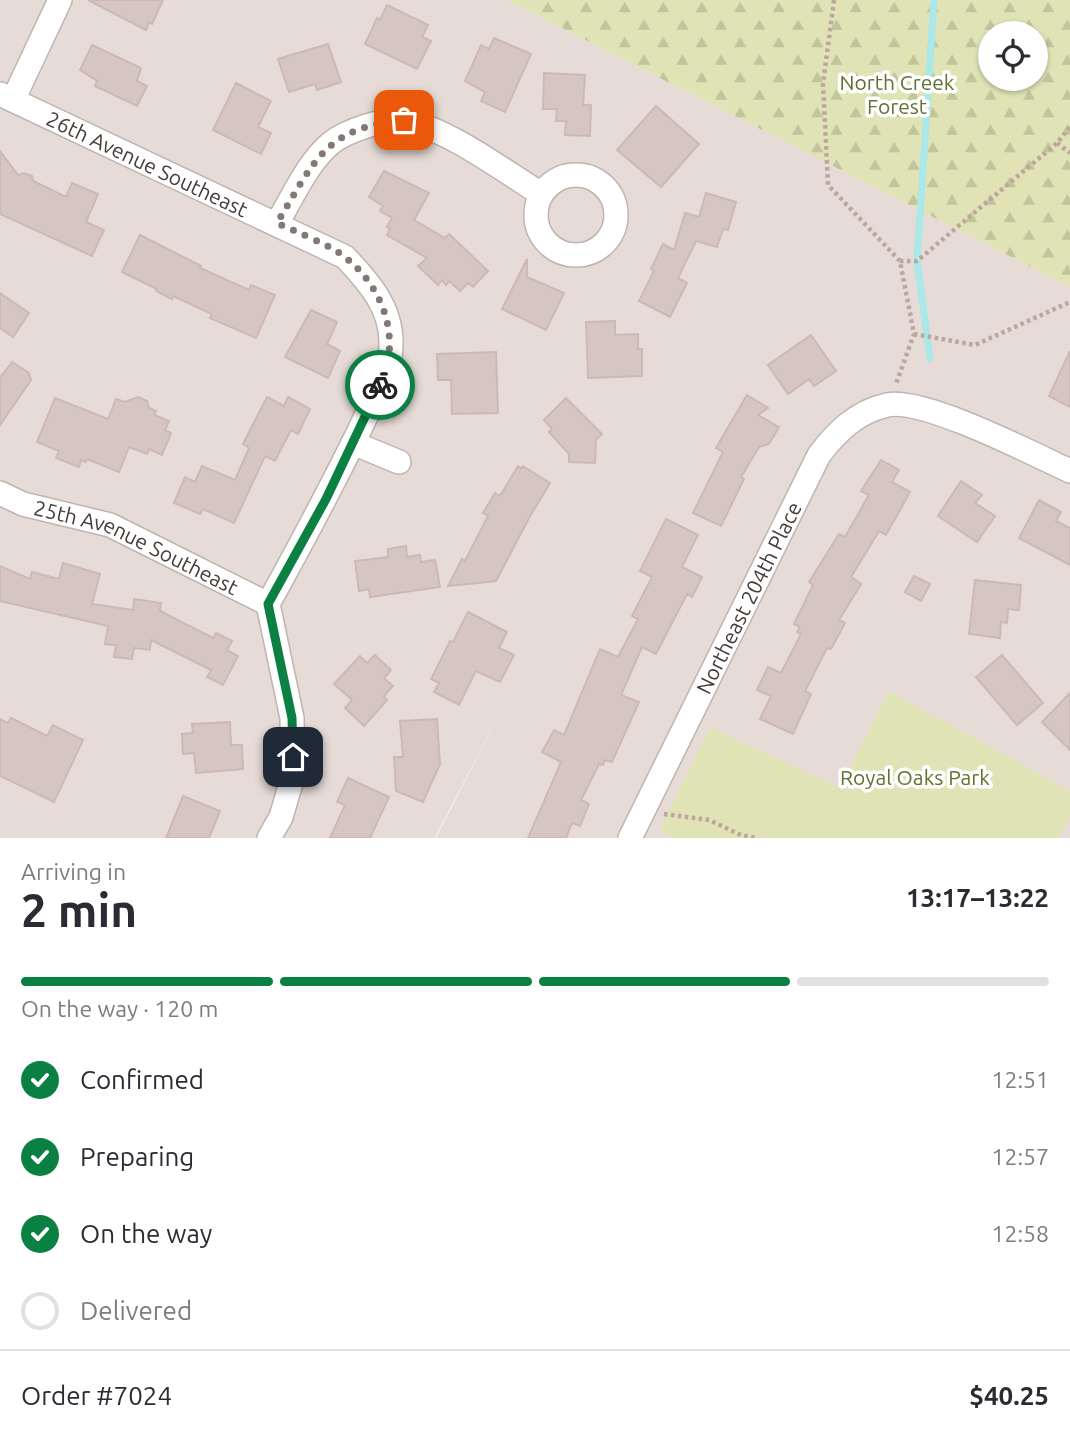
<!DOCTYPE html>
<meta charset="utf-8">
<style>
body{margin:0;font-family:Ubuntu,sans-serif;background:#f7f7f7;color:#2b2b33;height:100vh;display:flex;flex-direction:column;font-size:26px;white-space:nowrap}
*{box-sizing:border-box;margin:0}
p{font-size:23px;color:#7c7c81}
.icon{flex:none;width:38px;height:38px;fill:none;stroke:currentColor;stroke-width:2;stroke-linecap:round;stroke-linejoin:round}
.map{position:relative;height:838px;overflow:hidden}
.panel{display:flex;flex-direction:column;background:#fff;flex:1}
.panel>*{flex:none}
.tools{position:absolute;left:978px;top:21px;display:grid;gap:14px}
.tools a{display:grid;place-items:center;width:70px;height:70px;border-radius:50%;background:#fff;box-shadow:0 2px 5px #0004;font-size:35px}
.pin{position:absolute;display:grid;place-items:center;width:60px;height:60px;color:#fff;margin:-30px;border-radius:14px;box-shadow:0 4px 10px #0006}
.courier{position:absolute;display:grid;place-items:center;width:70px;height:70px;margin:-35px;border:5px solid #0b8043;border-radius:50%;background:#fff;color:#222;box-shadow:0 2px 9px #0007}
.headline em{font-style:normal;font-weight:700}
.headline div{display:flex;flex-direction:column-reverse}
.headline{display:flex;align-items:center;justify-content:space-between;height:119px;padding:0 21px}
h1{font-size:46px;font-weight:700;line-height:52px}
.bar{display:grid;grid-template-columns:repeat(4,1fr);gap:10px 7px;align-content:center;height:84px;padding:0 21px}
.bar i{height:9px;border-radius:5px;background:#e1e1e2}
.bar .active{background:#0b8043}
.bar p{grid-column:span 4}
.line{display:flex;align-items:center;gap:18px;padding:0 21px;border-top:2px solid #e1e1e2}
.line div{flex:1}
ol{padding:0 21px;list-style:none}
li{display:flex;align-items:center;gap:21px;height:77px}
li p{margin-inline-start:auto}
li .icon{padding:7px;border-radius:50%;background:#0b8043;color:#fff;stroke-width:4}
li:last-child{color:#7c7c81}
li i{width:38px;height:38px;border:4px solid #e1e1e2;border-radius:50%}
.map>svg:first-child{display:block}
</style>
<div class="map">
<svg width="1070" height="838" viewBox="0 0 1070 838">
<defs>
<pattern id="forest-firs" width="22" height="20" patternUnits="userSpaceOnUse" patternTransform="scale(1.75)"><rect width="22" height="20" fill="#e0e3b5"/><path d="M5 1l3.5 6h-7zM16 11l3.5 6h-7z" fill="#c2c49c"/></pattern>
</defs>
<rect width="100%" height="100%" fill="#f2ebe8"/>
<path fill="#e6dbd7" d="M 0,0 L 507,0 L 1070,287 L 1070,838 L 436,838 L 504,706 L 434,838 L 0,838 Z"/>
<path fill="#e0e3b5" d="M 889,691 L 1070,791 L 1070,817 L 1059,838 L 672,838 L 660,829 L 710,727 L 840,788 Z"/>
<path fill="url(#forest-firs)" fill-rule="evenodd" d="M 507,0 L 1070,0 L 1070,287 ZM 990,33 L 1036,33 L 1036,79 L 990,79 Z"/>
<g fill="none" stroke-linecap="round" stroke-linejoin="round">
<path stroke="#abe8e9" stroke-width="7" d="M 930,358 L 917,261 L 934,0"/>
</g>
<path fill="#d6c6c2" stroke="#cdb9b3" stroke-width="2" d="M 88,0 L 163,0 L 152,24 L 149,22 L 146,30 Z
M 387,5 L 428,25 L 422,37 L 431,41 L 417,69 L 365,44 L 377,18 L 380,20 Z
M 494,38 L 531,54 L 505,112 L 481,101 L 485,92 L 465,81 L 481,45 L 489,49 Z
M 328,44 L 341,82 L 317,90 L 315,84 L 289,92 L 278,59 Z
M 92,45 L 141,68 L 137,81 L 147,86 L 137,106 L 95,86 L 97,81 L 80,70 Z
M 544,73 L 585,75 L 583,105 L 591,105 L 590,136 L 565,135 L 566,121 L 556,121 L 557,109 L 543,109 Z
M 236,83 L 271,101 L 258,127 L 271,133 L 261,154 L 213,130 Z
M 656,106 L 699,144 L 661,187 L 617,150 Z
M 0,151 L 18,175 L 24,173 L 32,176 L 33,181 L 66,197 L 72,183 L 98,194 L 86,222 L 104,230 L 92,256 L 0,214 Z
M 384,171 L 429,193 L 414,220 L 445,238 L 449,234 L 488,271 L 473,287 L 468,283 L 460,291 L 449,281 L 446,285 L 442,280 L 438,285 L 418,266 L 427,258 L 387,235 L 390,228 L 387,227 L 392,218 L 380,211 L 383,206 L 369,197 Z
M 706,193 L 736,202 L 728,230 L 723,229 L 717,247 L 696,241 L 678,278 L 687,283 L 670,317 L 639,301 L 654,271 L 651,269 L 663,244 L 674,250 L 685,213 L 699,217 Z
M 140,235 L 201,266 L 200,268 L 249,290 L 251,285 L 275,295 L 256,338 L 210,318 L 212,314 L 173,296 L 172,299 L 156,291 L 157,289 L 122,272 Z
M 527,259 L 527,277 L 564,293 L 546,330 L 502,309 Z
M 0,293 L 29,313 L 13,337 L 0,328 Z
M 311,310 L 337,322 L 327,344 L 340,351 L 328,378 L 285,357 Z
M 615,321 L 615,335 L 638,334 L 638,349 L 642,349 L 642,376 L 588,378 L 586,322 Z
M 811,335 L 836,371 L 814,386 L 809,379 L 788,394 L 768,365 Z
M 1070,351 L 1070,407 L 1049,396 Z
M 496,352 L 498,413 L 452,414 L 451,380 L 438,380 L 437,354 Z
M 12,362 L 29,373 L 31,380 L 0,425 L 0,378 Z
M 747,395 L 768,408 L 758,415 L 779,427 L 769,444 L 759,447 L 741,477 L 744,479 L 721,526 L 693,513 L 723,452 L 716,448 Z
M 138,397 L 147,401 L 149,408 L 156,411 L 154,415 L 169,421 L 165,430 L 171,433 L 162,455 L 149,449 L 147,454 L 129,447 L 119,472 L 87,459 L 86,462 L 81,460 L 79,467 L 56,458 L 59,451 L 37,442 L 55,398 L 108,419 L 116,399 L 125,402 Z
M 267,397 L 284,406 L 288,397 L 310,409 L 298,434 L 291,430 L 275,461 L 265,456 L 234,523 L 203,509 L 200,514 L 174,503 L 185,477 L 195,482 L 202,466 L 235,480 L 249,448 L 243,444 Z
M 566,398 L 602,434 L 596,440 L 595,463 L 569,462 L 569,454 L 549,432 L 552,429 L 544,420 Z
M 881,460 L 899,470 L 892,482 L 910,492 L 886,535 L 879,531 L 851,577 L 861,584 L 839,620 L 845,623 L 831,649 L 827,648 L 805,691 L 811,694 L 793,734 L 760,719 L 771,696 L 757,690 L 768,667 L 781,673 L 801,634 L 797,632 L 800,627 L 794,624 L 813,585 L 809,582 L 839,534 L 845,537 L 869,495 L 861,491 Z
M 518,466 L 521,469 L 523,466 L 550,483 L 529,518 L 496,581 L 448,586 L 462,559 L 465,561 L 488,516 L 483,513 L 495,493 L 500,496 Z
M 961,481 L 982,495 L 975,503 L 995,516 L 977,542 L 938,516 Z
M 1039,500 L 1061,512 L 1056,521 L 1070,528 L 1070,565 L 1019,538 Z
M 666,519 L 698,535 L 682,567 L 702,577 L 692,597 L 687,594 L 656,654 L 642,647 L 621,695 L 639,702 L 612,762 L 605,760 L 603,765 L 599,764 L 581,800 L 589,804 L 580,826 L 572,823 L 566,838 L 528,838 L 561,762 L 542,752 L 554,730 L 564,735 L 600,649 L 618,657 L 638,619 L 632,616 L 652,577 L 640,571 Z
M 406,546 L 407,557 L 420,555 L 421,562 L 435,560 L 440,587 L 370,597 L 369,589 L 359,591 L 355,561 L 388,557 L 388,549 Z
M 63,563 L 100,574 L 92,604 L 133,610 L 134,599 L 161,603 L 160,611 L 213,638 L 216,633 L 232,641 L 227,650 L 238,656 L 223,685 L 207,677 L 211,670 L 151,640 L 150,650 L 134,648 L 132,659 L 114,657 L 116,645 L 105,644 L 108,626 L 0,601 L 0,566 L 30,579 L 32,572 L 59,579 Z
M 914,576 L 930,584 L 921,601 L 905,592 Z
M 975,580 L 1021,585 L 1019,610 L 1008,609 L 1007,623 L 1001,622 L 1000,638 L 969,634 Z
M 468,612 L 507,632 L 499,648 L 514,655 L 500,682 L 476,671 L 459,705 L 434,692 L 439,683 L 431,679 L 450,641 L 453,642 Z
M 375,655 L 391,670 L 384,678 L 393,686 L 384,696 L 387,700 L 364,726 L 345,708 L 352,700 L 334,684 L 360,656 L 367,663 Z
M 1002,655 L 1043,703 L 1017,725 L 976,677 Z
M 1070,693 L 1070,750 L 1042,722 Z
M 11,718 L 47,736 L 53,725 L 83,740 L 54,802 L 0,776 L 0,719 L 8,723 Z
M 437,719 L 440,764 L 423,802 L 396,791 L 394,757 L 403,757 L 400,721 Z
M 230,722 L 231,745 L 242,745 L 243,769 L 196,773 L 194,753 L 183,754 L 182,734 L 193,733 L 192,724 Z
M 348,778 L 389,797 L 370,838 L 330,838 L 345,805 L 337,802 Z
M 183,796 L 220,811 L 209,838 L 166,838 Z"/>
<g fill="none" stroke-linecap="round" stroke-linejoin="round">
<g stroke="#c0b4af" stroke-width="26">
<g id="minor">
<path id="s1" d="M 0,94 L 345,257 C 368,281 392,308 391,344 C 391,374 372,402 360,429 C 331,488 300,546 268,604 L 292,718 L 293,776 L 281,817 L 269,838"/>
<path d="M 13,100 L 60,0"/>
<circle cx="576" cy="215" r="40"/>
<path d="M 277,223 C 293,197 307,163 331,143 C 346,131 386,117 406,121 C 448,129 504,171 541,194"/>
<path d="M 353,443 L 399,462"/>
<path id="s2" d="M 0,493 L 23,504 L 110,525 L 268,604"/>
<path id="s3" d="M 630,838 L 819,455 C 837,431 857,412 887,405 C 923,397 1033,454 1070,471"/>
</g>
</g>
<path stroke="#bda69e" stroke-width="4.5" stroke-dasharray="3.5 3.5" stroke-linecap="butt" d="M 834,0 L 823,84 L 828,185 L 900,261 L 914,334 L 896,384
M 1057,143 L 1070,153
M 900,261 L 917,261 L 1057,143 L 1070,127
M 914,334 L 975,345 L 1070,302
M 664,814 L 709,820 L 741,835 L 757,838"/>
<use href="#minor" stroke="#fff" stroke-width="23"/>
</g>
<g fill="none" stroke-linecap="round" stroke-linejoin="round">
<path stroke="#827976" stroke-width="7" stroke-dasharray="0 12.6" d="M 380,385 C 402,340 384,288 346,258 C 331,245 296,232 277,223 C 314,162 325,127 404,120"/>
<path stroke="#0b8043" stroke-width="9" d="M 293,757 L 292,718 L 268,604 L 326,499 L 380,385"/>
</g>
<g text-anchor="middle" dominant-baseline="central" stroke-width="7" stroke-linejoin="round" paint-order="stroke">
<g font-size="21" fill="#627130" stroke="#fff">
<text x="897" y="82">North Creek<tspan x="897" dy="24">Forest</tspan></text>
<text x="915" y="777">Royal Oaks Park</text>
</g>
<g font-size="21" fill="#453b38" stroke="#fff">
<text stroke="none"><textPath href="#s1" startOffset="163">26th Avenue Southeast</textPath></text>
<text stroke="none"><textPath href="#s2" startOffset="147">25th Avenue Southeast</textPath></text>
<text stroke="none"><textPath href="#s3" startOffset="268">Northeast 204th Place</textPath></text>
</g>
</g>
</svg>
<div class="tools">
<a><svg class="icon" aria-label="locate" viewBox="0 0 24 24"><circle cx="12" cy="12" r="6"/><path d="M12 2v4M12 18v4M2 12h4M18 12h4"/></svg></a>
</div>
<div class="pin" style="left:404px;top:120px;background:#ea580c"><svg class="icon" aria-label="bag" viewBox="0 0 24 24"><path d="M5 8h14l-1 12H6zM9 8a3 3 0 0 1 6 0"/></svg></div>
<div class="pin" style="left:293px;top:757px;background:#1f2937"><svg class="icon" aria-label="home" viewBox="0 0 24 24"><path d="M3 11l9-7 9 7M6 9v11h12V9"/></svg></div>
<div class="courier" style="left:380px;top:385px"><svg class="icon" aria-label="bike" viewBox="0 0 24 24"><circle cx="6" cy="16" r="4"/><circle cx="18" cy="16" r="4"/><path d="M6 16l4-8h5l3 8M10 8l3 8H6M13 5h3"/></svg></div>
</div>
<section class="panel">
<div class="headline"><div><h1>2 min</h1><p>Arriving in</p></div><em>13:17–13:22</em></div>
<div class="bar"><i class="active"></i><i class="active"></i><i class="active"></i><i></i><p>On the way · 120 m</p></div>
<ol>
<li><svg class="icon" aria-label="check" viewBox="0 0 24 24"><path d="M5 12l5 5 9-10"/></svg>Confirmed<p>12:51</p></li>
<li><svg class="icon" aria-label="check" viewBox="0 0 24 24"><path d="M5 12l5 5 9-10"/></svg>Preparing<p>12:57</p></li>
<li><svg class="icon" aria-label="check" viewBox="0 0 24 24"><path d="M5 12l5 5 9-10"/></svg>On the way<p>12:58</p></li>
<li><i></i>Delivered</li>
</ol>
<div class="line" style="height:91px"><div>Order #7024</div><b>$40.25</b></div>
</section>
